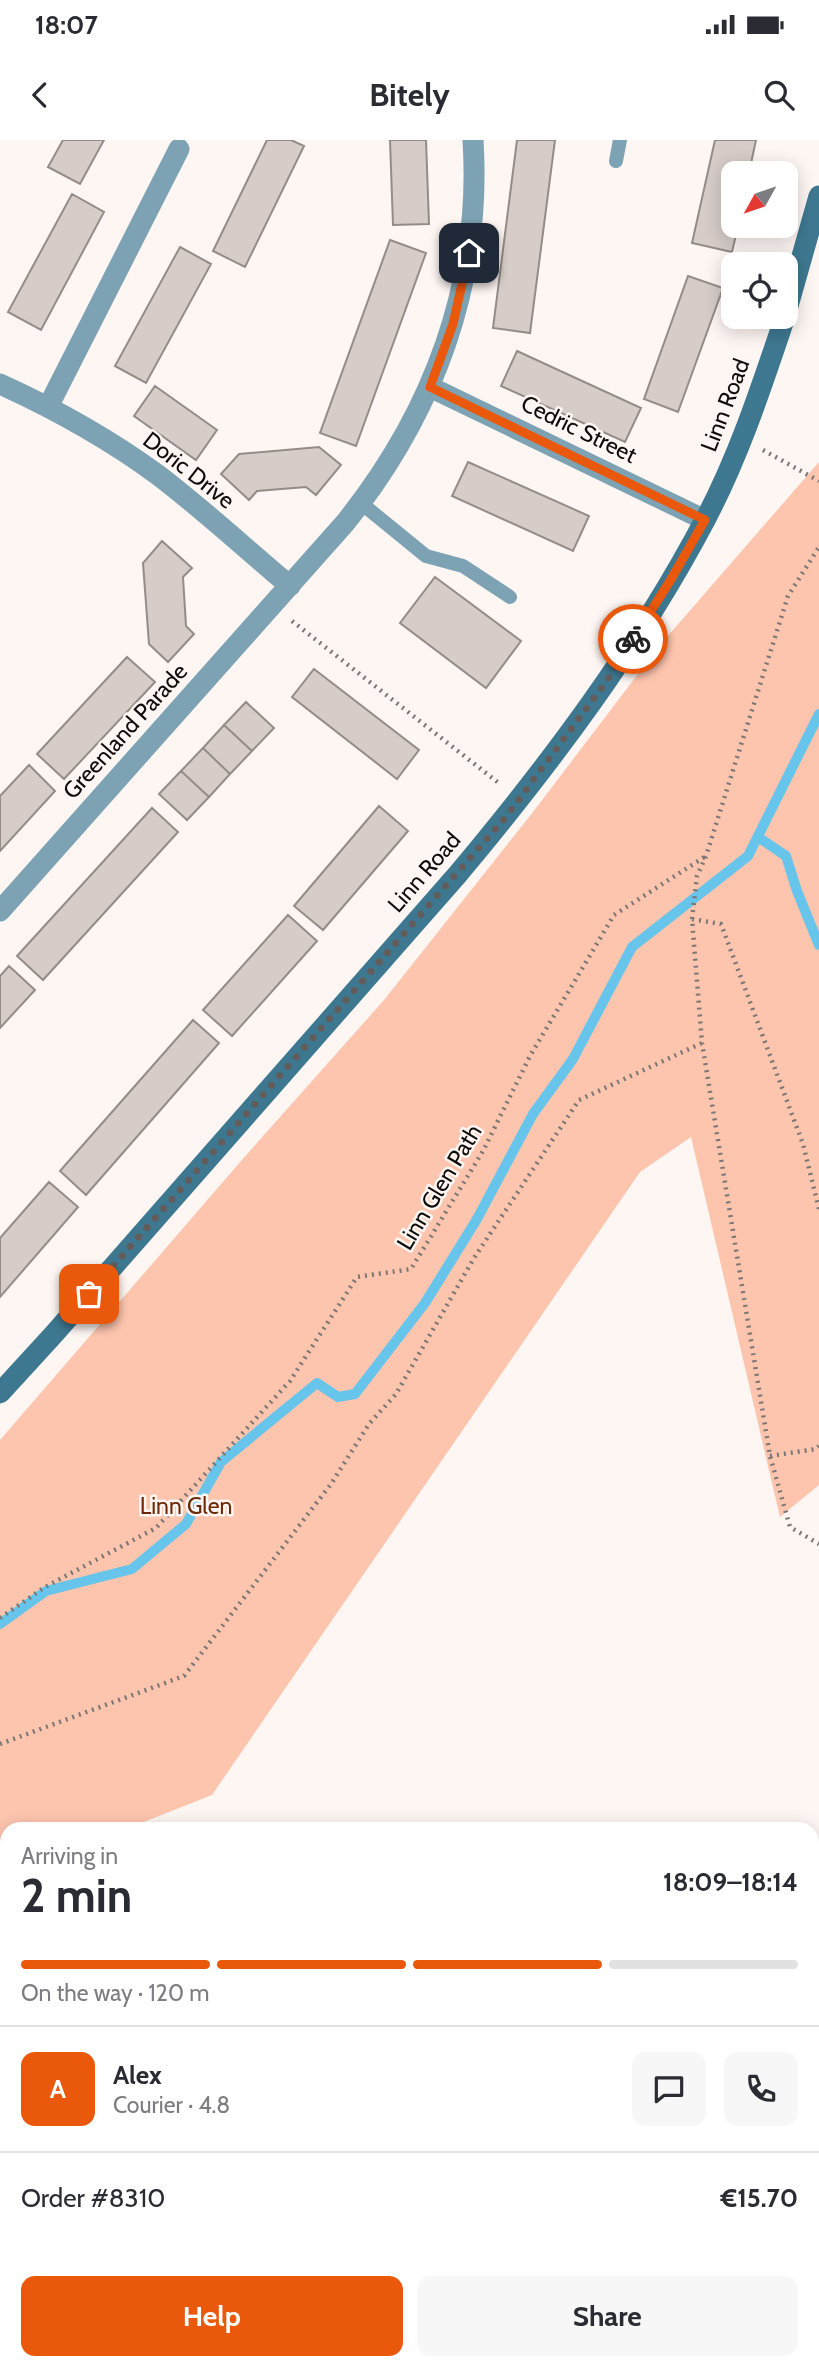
<!DOCTYPE html>
<meta charset="utf-8">
<style>
body{margin:0;font-family:Cabin,sans-serif;background:#f7f7f7;color:#2b2b33;height:100vh;display:flex;flex-direction:column;font-size:26px;white-space:nowrap}
*{box-sizing:border-box;margin:0}
p{font-size:23px;color:#7c7c81}
.icon{flex:none;width:38px;height:38px;fill:none;stroke:currentColor;stroke-width:2;stroke-linecap:round;stroke-linejoin:round}
.map{position:relative;flex:1;overflow:hidden}
.panel{position:absolute;left:0px;top:1682px;width:819px;height:548px;display:flex;flex-direction:column;background:#fff;border-radius:21px 21px 0 0;box-shadow:0 4px 18px #0003}
.panel>*{flex:none}
.needle{width:46px;rotate:230deg}
.buttons{position:absolute;left:721px;top:21px;display:grid;gap:14px}
.buttons a{display:grid;place-items:center;width:77px;height:77px;border-radius:14px;background:#fff;box-shadow:0 4px 18px #0003;font-size:35px}
.pin{position:absolute;display:grid;place-items:center;width:60px;height:60px;color:#fff;margin:-30px;border-radius:14px;box-shadow:0 4px 10px #0006}
.courier{position:absolute;display:grid;place-items:center;width:70px;height:70px;margin:-35px;border:5px solid #ea580c;border-radius:50%;background:#fff;color:#222;box-shadow:0 2px 9px #0007}
.summary em{font-style:normal;font-weight:700}
.summary div{display:flex;flex-direction:column-reverse}
.summary{display:flex;align-items:center;justify-content:space-between;height:119px;padding:0 21px}
h1{font-size:46px;font-weight:700;line-height:52px}
.bar{display:grid;grid-template-columns:repeat(4,1fr);gap:10px 7px;align-content:center;height:84px;padding:0 21px}
.bar i{height:9px;border-radius:5px;background:#e1e1e2}
.bar .current{background:#ea580c}
.bar p{grid-column:span 4}
.line{display:flex;align-items:center;gap:18px;padding:0 21px;border-top:2px solid #e1e1e2}
.line div{flex:1}
.round{display:grid;place-items:center;flex:none;width:74px;height:74px;border-radius:14px;background:#f7f7f7}
.button{display:flex;gap:14px;margin-top:auto;padding:14px 21px}
.button a{flex:1;height:80px;border-radius:14px;background:#ea580c;color:#fff;font-size:28px;font-weight:700;line-height:80px;text-align:center}
.button a+a{background:#f7f7f7;color:#2b2b33}
.status{display:flex;justify-content:space-between;align-items:center;height:49px;padding:0 35px;background:#fff;direction:ltr}
.status svg{height:19px;fill:currentColor}
header{display:flex;justify-content:space-between;align-items:center;height:91px;padding:0 21px;background:#fff;font-size:32px;font-weight:700}
.map>svg:first-child{display:block}
</style>
<div class="status"><b>18:07</b><svg viewBox="0 0 49 12"><path d="M0 12V9h3v3zM5 12V6h3v6zM10 12V3h3v9zM15 12V0h3v12zM26 1h20v11H26zM47 4h2v5h-2z"/></svg></div>
<header><svg class="icon" aria-label="back" viewBox="0 0 24 24"><path d="M15 5l-7 7 7 7"/></svg>Bitely<svg class="icon" aria-label="search" viewBox="0 0 24 24"><circle cx="10" cy="10" r="6"/><path d="M15 15l6 6"/></svg></header>
<div class="map">
<svg width="819" height="2228" viewBox="0 0 819 2228">
<rect width="100%" height="100%" fill="#fef6f3"/>
<path fill="#fdc5ae" d="M 819,322 L 819,1345 L 780,1377 L 691,997 L 640,1032 L 212,1655 L 126,1689 L 7,1689 L 7,1735 L 0,1738 L 0,1300 L 241,1021 L 384,860 L 533,672 L 660,505 Z"/>
<g fill="none" stroke-linecap="round" stroke-linejoin="round">
<path stroke="#67c4eb" stroke-width="10" d="M 758,697 L 786,716 L 797,751 L 819,805
M 0,1484 L 46,1451 L 132,1429 L 186,1384 L 221,1322 L 317,1243 L 338,1257 L 355,1254 L 425,1163 L 477,1079 L 533,974 L 573,919 L 632,807 L 748,716 L 819,574"/>
</g>
<path fill="#d6cdc9" stroke="#948c88" stroke-width="2" d="M 63,0 L 104,0 L 80,44 L 48,27 Z
M 267,0 L 291,0 L 304,6 L 245,127 L 213,111 Z
M 390,0 L 426,0 L 429,84 L 393,85 Z
M 517,0 L 555,0 L 530,193 L 493,188 Z
M 715,0 L 756,0 L 749,33 L 733,33 L 733,86 L 738,86 L 732,112 L 692,103 Z
M 72,54 L 104,72 L 41,190 L 8,172 Z
M 390,100 L 426,113 L 356,306 L 320,293 Z
M 180,107 L 211,124 L 146,243 L 115,226 Z
M 688,136 L 723,148 L 678,272 L 644,259 Z
M 517,211 L 641,268 L 625,302 L 501,246 Z
M 155,246 L 217,290 L 196,320 L 134,276 Z
M 319,307 L 341,325 L 316,355 L 306,347 L 257,351 L 249,360 L 221,334 L 239,314 Z
M 468,322 L 589,376 L 573,411 L 452,356 Z
M 162,401 L 192,428 L 183,437 L 186,486 L 194,494 L 168,522 L 149,504 L 143,423 Z
M 435,437 L 521,501 L 486,548 L 400,483 Z
M 127,517 L 155,542 L 64,639 L 37,614 Z
M 314,529 L 419,610 L 397,639 L 292,557 Z
M 246,562 L 274,588 L 252,611 L 224,585 Z
M 224,585 L 252,611 L 230,634 L 203,608 Z
M 203,608 L 230,634 L 209,657 L 181,631 Z
M 29,625 L 55,651 L 0,711 L 0,656 Z
M 181,631 L 209,657 L 187,680 L 159,654 Z
M 379,666 L 408,691 L 323,790 L 294,766 Z
M 152,668 L 178,692 L 43,840 L 17,816 Z
M 288,775 L 317,801 L 232,896 L 203,870 Z
M 9,826 L 35,850 L 0,888 L 0,836 Z
M 193,880 L 219,903 L 86,1055 L 60,1031 Z
M 49,1042 L 78,1067 L 0,1157 L 0,1098 Z
M 7,1953 L 7,1996 L 0,2001 L 0,1958 Z
M 7,2020 L 7,2040 L 0,2031 L 0,2025 Z"/>
<g fill="none" stroke-linecap="round" stroke-linejoin="round">
<path stroke="#7c7674" stroke-width="4.5" stroke-dasharray="2 5" stroke-linecap="butt" d="M 763,310 L 819,341
M 292,481 L 500,644
M 692,779 L 697,736 L 706,716 L 788,456 L 819,407
M 819,1069 L 803,1004 L 721,784 L 692,779 L 702,903 L 770,1316 L 790,1387 L 819,1404
M 770,1316 L 816,1309 L 819,1306
M 0,1478 L 45,1447 L 156,1388 L 290,1241 L 357,1137 L 411,1129 L 483,1011 L 530,916 L 614,775 L 706,716
M 0,1604 L 184,1536 L 331,1344 L 369,1284 L 396,1254 L 474,1118 L 579,960 L 702,903"/>
<path stroke="#7da2b3" stroke-width="14" d="M 616,21 L 620,0
M 361,363 L 426,416 L 463,426 L 510,457"/>
<path stroke="#7da2b3" stroke-width="21" d="M 0,244 C 55,269 109,299 158,335 C 204,370 246,409 290,446
M 430,247 L 705,380
M 48,267 L 179,9
M 0,771 L 345,383 C 434,272 482,143 473,0
M 0,1782 L 7,1780
M 812,1793 L 819,1784
M 0,2093 L 7,2103
M 757,2222 L 761,2228"/>
<path stroke="#3e7890" stroke-width="21" d="M 786,173 L 819,56
M 0,1253 L 54,1194 L 458,734 C 550,624 638,507 705,380 C 739,316 762,245 785,177"/>
</g>
<g fill="none" stroke-linecap="round" stroke-linejoin="round">
<path stroke="#625d5b" stroke-width="7" stroke-dasharray="0 12.6" d="M 89,1154 L 505,678 L 606,542 L 633,499"/>
<path stroke="#ea580c" stroke-width="9" d="M 469,113 L 453,184 L 430,247 L 705,380 L 670,441 L 633,499"/>
</g>
<g text-anchor="middle" dominant-baseline="central" stroke-width="5" stroke-linejoin="round" paint-order="stroke">
<g font-size="23" fill="#0e0b09" stroke="#fef6f3">
<text transform="translate(725 265) rotate(-69)">Linn Road</text>
<text transform="translate(579 289) rotate(26)">Cedric Street</text>
<text transform="translate(189 330) rotate(38)">Doric Drive</text>
<text transform="translate(125 591) rotate(-48)">Greenland Parade</text>
<text transform="translate(424 732) rotate(-49)">Linn Road</text>
<text transform="translate(439 1047) rotate(-59)">Linn Glen Path</text>
</g>
<g font-size="23" fill="#6e2904" stroke="#fef6f3">
<text x="186" y="1366">Linn Glen</text>
</g>
</g>
</svg>
<div class="buttons">
<a><svg class="needle" viewBox="-14 -14 28 28"><path d="M0-13l5 13h-10z" fill="#e53935"/><path d="M0 13l5-13h-10z" fill="#7c7c81"/></svg></a>
<a><svg class="icon" aria-label="locate" viewBox="0 0 24 24"><circle cx="12" cy="12" r="6"/><path d="M12 2v4M12 18v4M2 12h4M18 12h4"/></svg></a>
</div>
<div class="pin" style="left:89px;top:1154px;background:#ea580c"><svg class="icon" aria-label="bag" viewBox="0 0 24 24"><path d="M5 8h14l-1 12H6zM9 8a3 3 0 0 1 6 0"/></svg></div>
<div class="pin" style="left:469px;top:113px;background:#1f2937"><svg class="icon" aria-label="home" viewBox="0 0 24 24"><path d="M3 11l9-7 9 7M6 9v11h12V9"/></svg></div>
<div class="courier" style="left:633px;top:499px"><svg class="icon" aria-label="bike" viewBox="0 0 24 24"><circle cx="6" cy="16" r="4"/><circle cx="18" cy="16" r="4"/><path d="M6 16l4-8h5l3 8M10 8l3 8H6M13 5h3"/></svg></div>
<section class="panel">
<div class="summary"><div><h1>2 min</h1><p>Arriving in</p></div><em>18:09–18:14</em></div>
<div class="bar"><i class="current"></i><i class="current"></i><i class="current"></i><i></i><p>On the way · 120 m</p></div>
<div class="line" style="height:126px"><b class="round" style="background:#ea580c;color:#fff">A</b><div><b>Alex</b><p>Courier · 4.8</p></div><a class="round"><svg class="icon" aria-label="chat" viewBox="0 0 24 24"><path d="M4 5h16v11H9l-5 4z"/></svg></a><a class="round"><svg class="icon" aria-label="phone" viewBox="0 0 24 24"><path d="M5 4h4l2 5-3 2q2 4 5 5l2-3 5 2v4C11 20 4 13 5 4z"/></svg></a></div>
<div class="line" style="height:91px"><div>Order #8310</div><b>€15.70</b></div>
<div class="button"><a>Help</a><a>Share</a></div>
</section>
</div>
